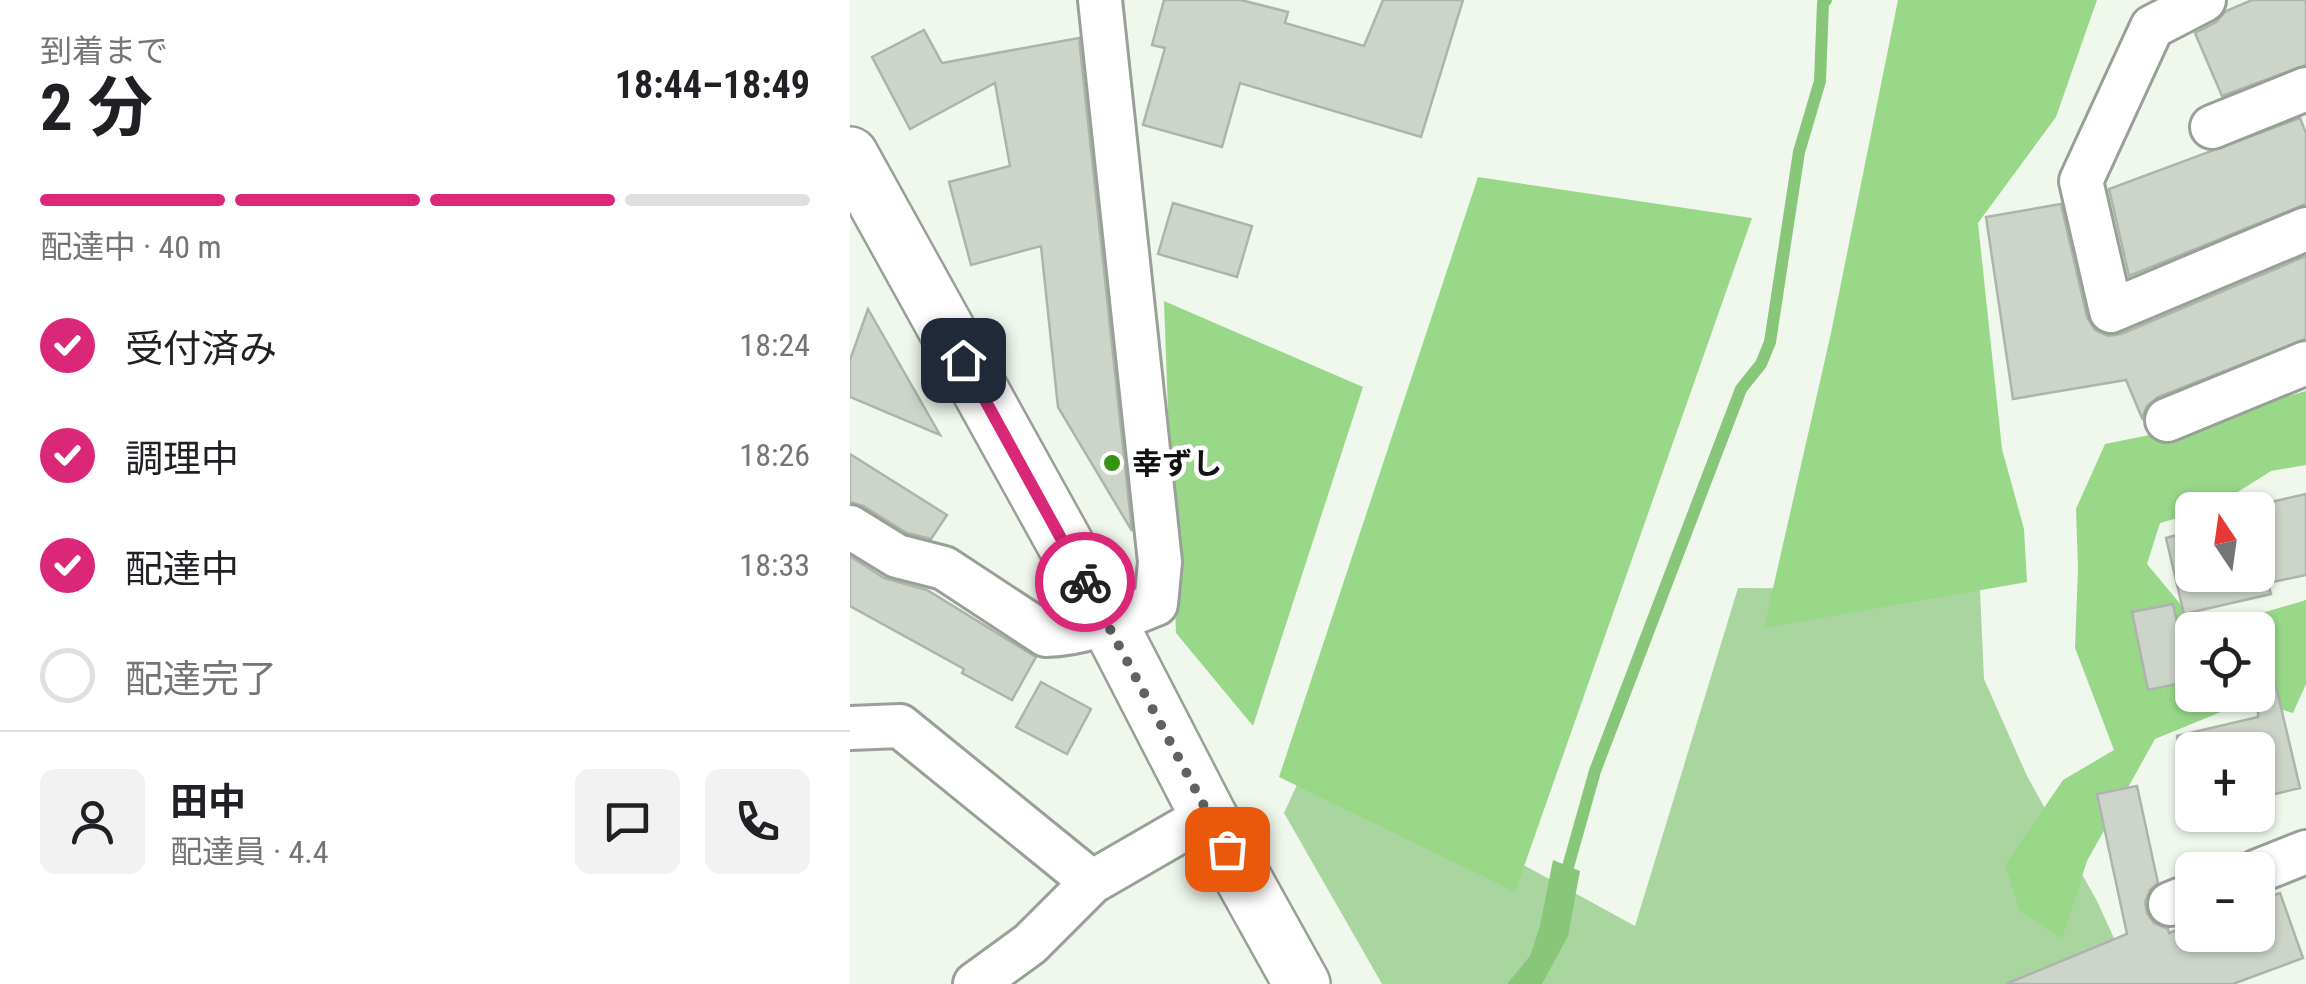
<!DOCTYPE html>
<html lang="ja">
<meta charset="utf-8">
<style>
body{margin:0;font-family:"Roboto Condensed","Noto Sans JP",sans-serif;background:#f2f2f2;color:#202124;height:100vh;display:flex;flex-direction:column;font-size:38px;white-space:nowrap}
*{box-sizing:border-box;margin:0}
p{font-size:32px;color:#757577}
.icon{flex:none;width:55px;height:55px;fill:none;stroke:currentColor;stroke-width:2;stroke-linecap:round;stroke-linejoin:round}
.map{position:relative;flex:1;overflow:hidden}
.details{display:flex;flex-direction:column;background:#fff;width:850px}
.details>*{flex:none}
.needle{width:65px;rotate:347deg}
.tools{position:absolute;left:1325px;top:492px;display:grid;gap:20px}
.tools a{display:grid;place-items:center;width:100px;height:100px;border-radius:15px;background:#fff;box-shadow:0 2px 8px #0004;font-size:50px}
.pin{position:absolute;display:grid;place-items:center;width:85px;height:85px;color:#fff;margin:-42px;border-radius:20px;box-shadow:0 5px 15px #0006}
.courier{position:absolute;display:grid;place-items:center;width:100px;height:100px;margin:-50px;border:8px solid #db2777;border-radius:50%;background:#fff;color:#222;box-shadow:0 2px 12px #0007}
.head em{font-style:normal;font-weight:700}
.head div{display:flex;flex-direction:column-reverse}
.head{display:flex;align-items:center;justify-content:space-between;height:170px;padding:0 40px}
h1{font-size:65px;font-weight:700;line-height:75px}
.bar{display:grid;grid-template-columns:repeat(4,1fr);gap:15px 10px;align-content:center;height:120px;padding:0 40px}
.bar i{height:12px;border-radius:8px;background:#e0e0e0}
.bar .active{background:#db2777}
.bar p{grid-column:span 4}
.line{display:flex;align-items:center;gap:25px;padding:0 40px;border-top:2px solid #e0e0e0}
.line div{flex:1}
.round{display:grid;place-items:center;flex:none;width:105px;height:105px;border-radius:15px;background:#f2f2f2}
ol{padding:0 40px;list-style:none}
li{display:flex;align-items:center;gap:30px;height:110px}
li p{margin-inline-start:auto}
li .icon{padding:10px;border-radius:50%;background:#db2777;color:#fff;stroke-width:4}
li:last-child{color:#757577}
li i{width:55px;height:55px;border:5px solid #e0e0e0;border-radius:50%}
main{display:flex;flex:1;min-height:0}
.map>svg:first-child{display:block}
</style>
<main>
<section class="details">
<div class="head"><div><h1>2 分</h1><p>到着まで</p></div><em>18:44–18:49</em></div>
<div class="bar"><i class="active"></i><i class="active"></i><i class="active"></i><i></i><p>配達中 · 40 m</p></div>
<ol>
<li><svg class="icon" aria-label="check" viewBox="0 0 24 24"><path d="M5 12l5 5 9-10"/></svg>受付済み<p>18:24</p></li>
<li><svg class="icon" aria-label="check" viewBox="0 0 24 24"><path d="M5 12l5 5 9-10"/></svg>調理中<p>18:26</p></li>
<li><svg class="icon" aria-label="check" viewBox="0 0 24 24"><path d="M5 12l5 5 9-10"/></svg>配達中<p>18:33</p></li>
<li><i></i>配達完了</li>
</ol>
<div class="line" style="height:180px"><a class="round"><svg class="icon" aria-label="person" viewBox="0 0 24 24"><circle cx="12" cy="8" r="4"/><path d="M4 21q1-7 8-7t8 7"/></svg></a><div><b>田中</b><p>配達員 · 4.4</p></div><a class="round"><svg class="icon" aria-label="chat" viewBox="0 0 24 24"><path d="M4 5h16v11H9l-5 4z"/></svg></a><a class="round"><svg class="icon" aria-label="phone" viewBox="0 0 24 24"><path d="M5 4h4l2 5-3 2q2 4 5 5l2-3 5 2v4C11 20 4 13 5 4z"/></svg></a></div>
</section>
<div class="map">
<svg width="1456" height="984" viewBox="0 0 1456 984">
<rect width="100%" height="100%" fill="#f0f8ee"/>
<path fill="#a9d69f" d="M 888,588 L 1130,590 L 1134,679 L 1177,776 L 1247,901 L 1285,984 L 532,984 L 434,813 L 463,750 L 785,926 Z"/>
<path fill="#99d889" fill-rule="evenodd" d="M 1048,0 L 1247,0 L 1206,117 L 1128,223 L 1152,449 L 1174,529 L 1177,582 L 914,628 L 981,333 Z
M 628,177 L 902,218 L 665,892 L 429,777 Z
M 314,301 L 513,387 L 403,726 L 326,633 Z
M 1456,391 L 1456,465 L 1421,471 L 1364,507 L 1342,510 L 1342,514 L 1310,523 L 1297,564 L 1347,624 L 1412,613 L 1456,600 L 1456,684 L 1443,713 L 1400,700 L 1305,739 L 1237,861 L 1212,939 L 1170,911 L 1155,865 L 1213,780 L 1264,750 L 1225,648 L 1228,568 L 1226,509 L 1255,444 L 1319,431 ZM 1342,630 L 1408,630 L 1408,695 L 1342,695 Z"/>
<path fill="#88c779" d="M 703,860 L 730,871 L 718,936 L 692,984 L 657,984 L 680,956 L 690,926 Z"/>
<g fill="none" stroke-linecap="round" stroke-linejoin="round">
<path stroke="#88c779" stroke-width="12" d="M 714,881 L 745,771 L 891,389 L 911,364 L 920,342 L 949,152 L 970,81 L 973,3 L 976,0"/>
</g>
<path fill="#cdd5cb" stroke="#adb4ab" stroke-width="2.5" d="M 314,0 L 391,0 L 438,12 L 435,23 L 514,46 L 533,0 L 613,0 L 571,137 L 390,83 L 372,147 L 293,125 L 315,48 L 302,45 Z
M 1402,0 L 1456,0 L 1456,65 L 1372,96 L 1345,33 L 1366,22 L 1376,11 Z
M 74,30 L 92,63 L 229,38 L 282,531 L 208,407 L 191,246 L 121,265 L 99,182 L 160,166 L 145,83 L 60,129 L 22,57 Z
M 1450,118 L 1456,133 L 1456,204 L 1279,276 L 1259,189 Z
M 323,203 L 402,226 L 387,277 L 308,254 Z
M 1211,204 L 1237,317 L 1245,330 L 1258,336 L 1271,334 L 1456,256 L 1456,339 L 1308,397 L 1297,406 L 1292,418 L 1276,380 L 1163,399 L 1136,217 Z
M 18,309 L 90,435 L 0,397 L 0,360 Z
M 0,454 L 97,515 L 81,539 L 57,533 L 13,506 L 0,502 Z
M 1456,494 L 1456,575 L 1418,583 L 1421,594 L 1334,614 L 1316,538 L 1342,531 L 1342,575 L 1408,575 L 1408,505 Z
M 0,556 L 34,578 L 77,590 L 186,657 L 162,700 L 112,673 L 114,669 L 0,606 Z
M 1323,604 L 1340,681 L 1298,690 L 1282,612 Z
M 1421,665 L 1450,788 L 1408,798 L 1408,750 L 1329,750 L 1327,736 L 1408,717 L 1408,667 Z
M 191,682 L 241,709 L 217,754 L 166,727 Z
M 1287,786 L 1308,883 L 1300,890 L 1295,902 L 1297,913 L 1304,923 L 1318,929 L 1319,933 L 1342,924 L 1342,935 L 1408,935 L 1408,901 L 1430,893 L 1453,958 L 1383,984 L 1156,984 L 1277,934 L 1247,794 Z"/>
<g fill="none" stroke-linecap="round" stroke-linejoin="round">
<g stroke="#99a097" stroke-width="48">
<path id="minor" d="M 1354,0 L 1302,27 L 1231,181 L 1261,311 L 1456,229
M 1362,127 L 1456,89
M 1317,420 L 1456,363
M 0,527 L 47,556 L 94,568 L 196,635 C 235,634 271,618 306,604 L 310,562 L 250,0
M 0,728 L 50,726 L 242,882
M 1408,871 L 1456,852
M 1320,904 L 1342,895
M 125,984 L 180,944 L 242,882 L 358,815"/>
</g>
<g stroke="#99a097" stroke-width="60">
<path id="tertiary" d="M 0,155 L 259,623 L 358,815 L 452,984"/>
</g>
<use href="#minor" stroke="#fff" stroke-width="42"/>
<use href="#tertiary" stroke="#fff" stroke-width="55"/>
</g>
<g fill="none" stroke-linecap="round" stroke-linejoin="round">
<path stroke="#5f635e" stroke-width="10" stroke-dasharray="0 18" d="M 235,582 L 377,849"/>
<path stroke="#db2777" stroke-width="12" d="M 113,360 L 235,582"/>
</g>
<circle fill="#349311" stroke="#fff" stroke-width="4" cx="262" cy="463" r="10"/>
<g text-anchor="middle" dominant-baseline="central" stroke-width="9" stroke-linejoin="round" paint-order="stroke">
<g font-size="30" font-weight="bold" fill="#111310" stroke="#fff" text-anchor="start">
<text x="282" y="463">幸ずし</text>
</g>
</g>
</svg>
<div class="tools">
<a><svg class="needle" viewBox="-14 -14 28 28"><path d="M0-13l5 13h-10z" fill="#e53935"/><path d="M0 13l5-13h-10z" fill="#757577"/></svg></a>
<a><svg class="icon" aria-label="locate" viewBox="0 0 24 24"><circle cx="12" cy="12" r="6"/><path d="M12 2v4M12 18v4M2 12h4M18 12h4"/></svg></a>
<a>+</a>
<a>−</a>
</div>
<div class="pin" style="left:377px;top:849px;background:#ea580c"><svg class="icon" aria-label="bag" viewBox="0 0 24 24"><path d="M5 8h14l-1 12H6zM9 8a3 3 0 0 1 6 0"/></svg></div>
<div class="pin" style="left:113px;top:360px;background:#1f2937"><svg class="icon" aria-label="home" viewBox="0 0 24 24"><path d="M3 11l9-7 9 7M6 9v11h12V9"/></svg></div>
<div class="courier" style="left:235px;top:582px"><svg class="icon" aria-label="bike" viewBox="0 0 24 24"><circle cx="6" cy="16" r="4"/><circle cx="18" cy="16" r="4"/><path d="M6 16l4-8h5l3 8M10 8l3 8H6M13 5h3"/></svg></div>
</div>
</main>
